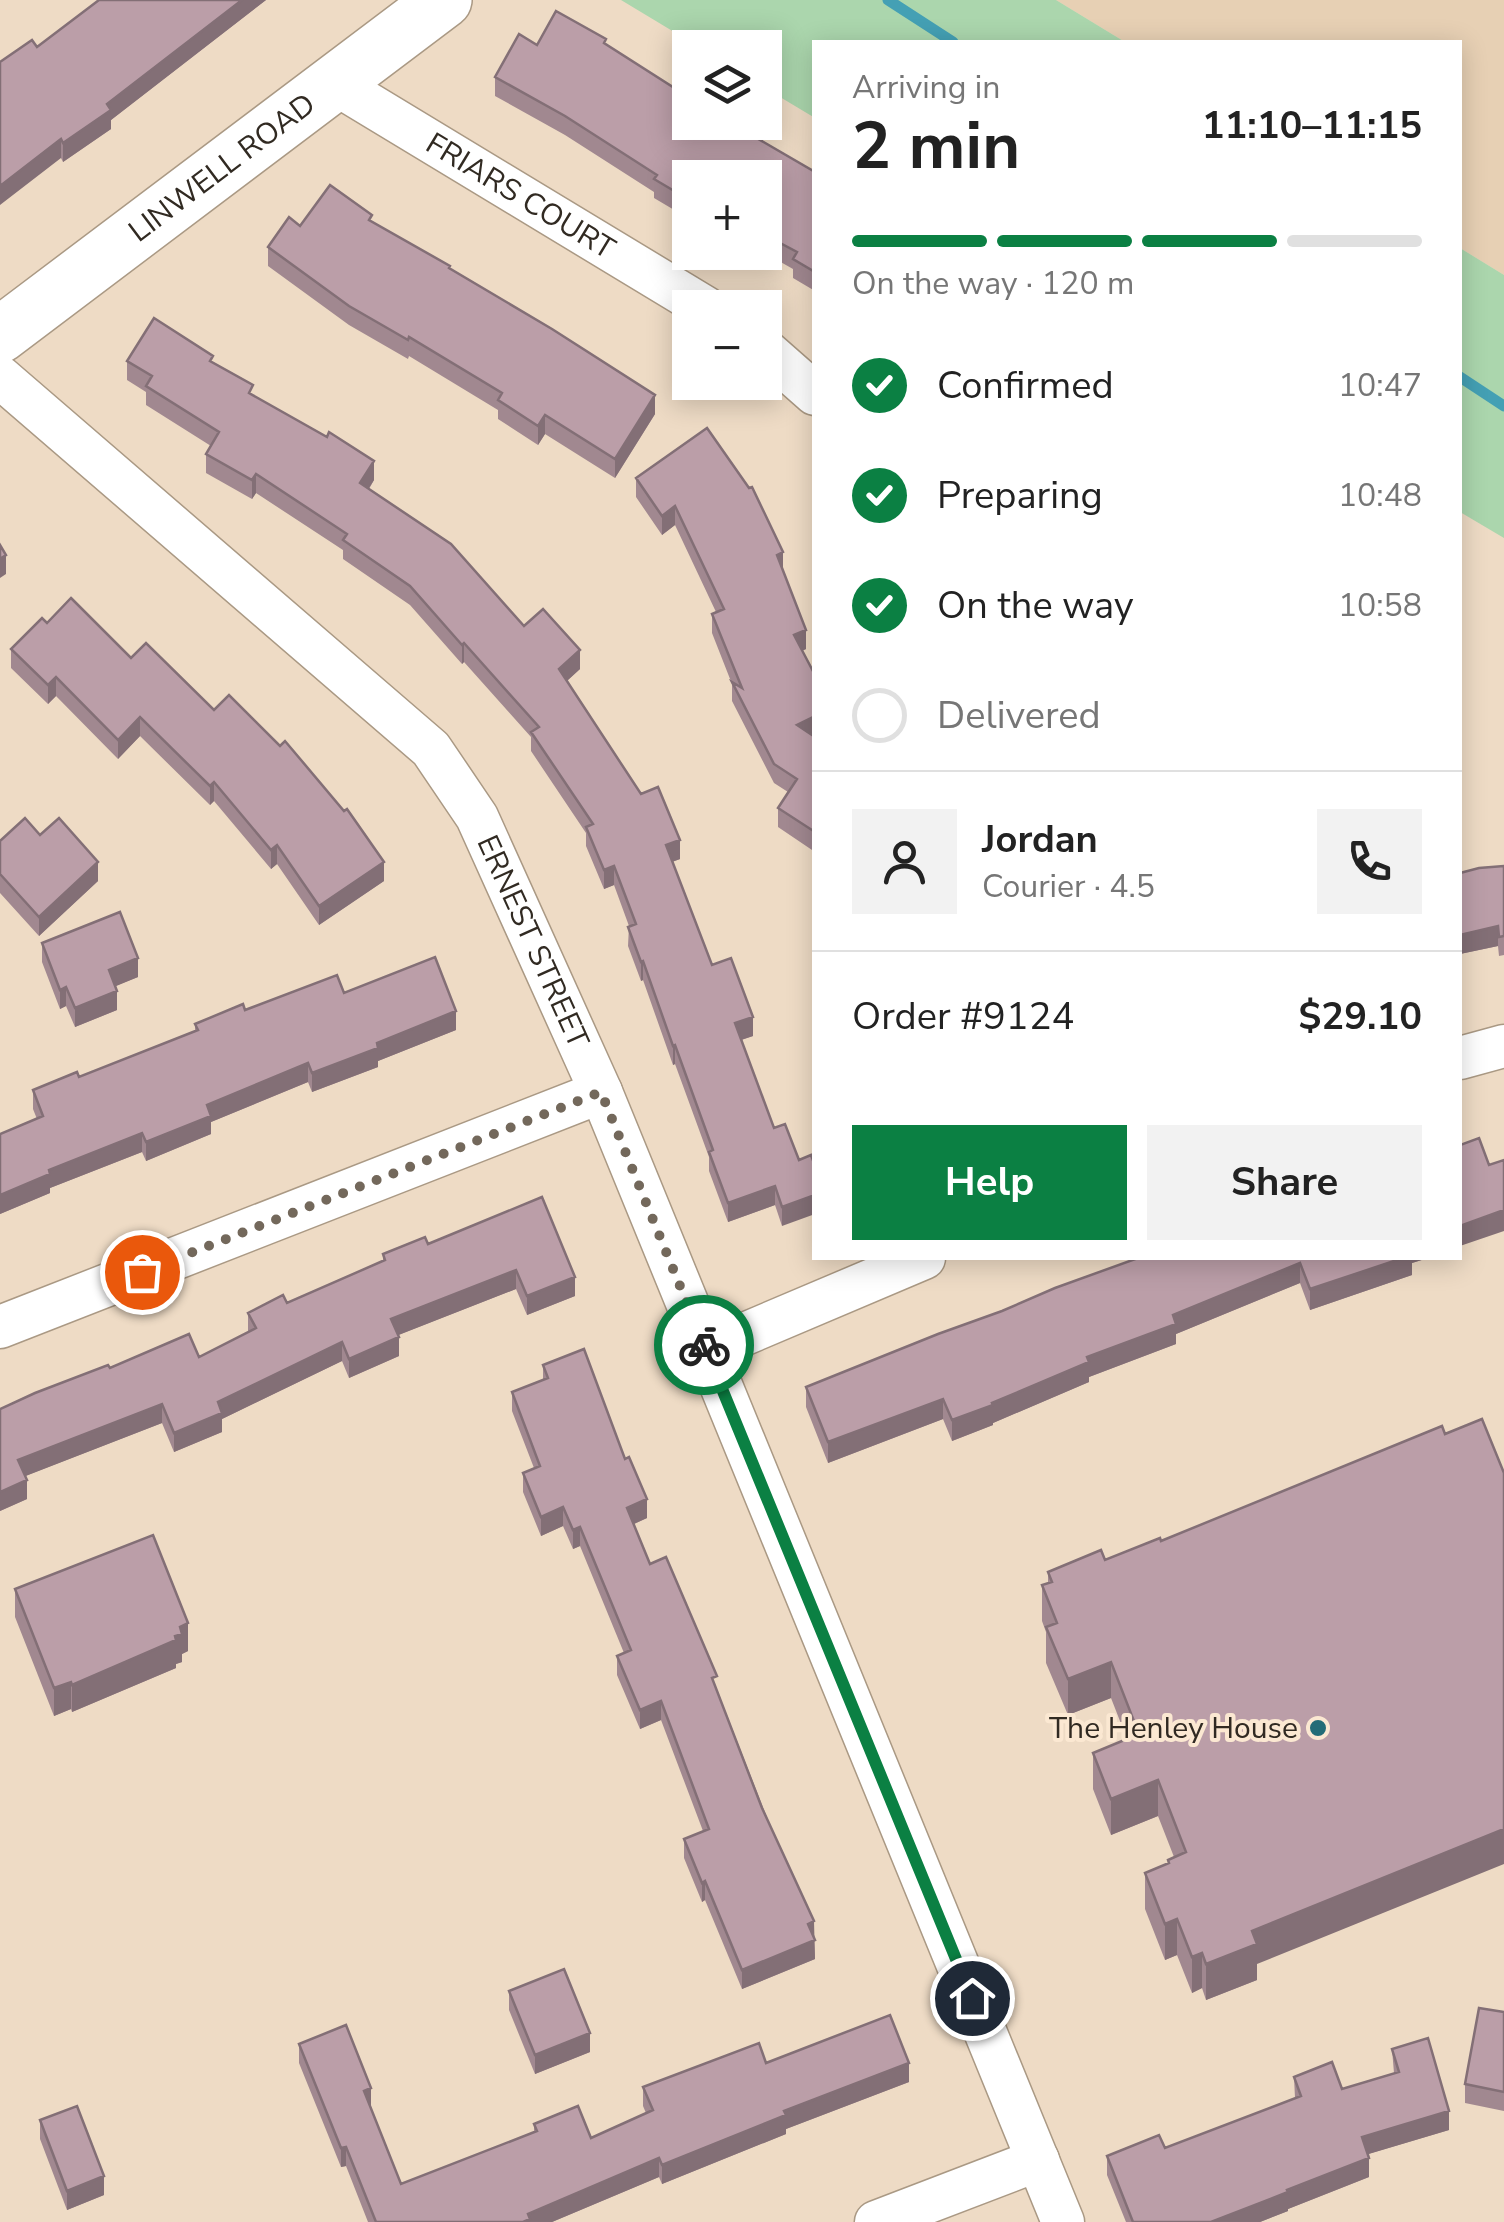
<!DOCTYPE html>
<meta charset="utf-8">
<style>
body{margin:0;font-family:"Nunito Sans",sans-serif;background:#f2f2f2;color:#222;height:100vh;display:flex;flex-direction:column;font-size:38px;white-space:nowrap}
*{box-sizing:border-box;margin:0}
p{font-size:32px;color:#767676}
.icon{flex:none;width:55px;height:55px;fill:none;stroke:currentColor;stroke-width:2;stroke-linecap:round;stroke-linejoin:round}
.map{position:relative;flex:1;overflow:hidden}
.details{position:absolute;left:812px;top:40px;width:650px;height:1220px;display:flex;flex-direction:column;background:#fff;border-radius:0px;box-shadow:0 5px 25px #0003}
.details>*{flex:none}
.controls{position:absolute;left:672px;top:30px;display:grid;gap:20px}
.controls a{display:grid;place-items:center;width:110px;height:110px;border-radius:0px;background:#fff;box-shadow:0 5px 25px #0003;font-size:50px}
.pin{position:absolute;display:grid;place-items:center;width:85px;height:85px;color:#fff;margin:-42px;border:5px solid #fff;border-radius:50%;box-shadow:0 2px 10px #0007}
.courier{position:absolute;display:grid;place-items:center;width:100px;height:100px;margin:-50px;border:8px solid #0b8043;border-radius:50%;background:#fff;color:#222;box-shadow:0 2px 12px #0007}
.summary em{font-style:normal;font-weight:700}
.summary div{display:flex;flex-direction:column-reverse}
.summary{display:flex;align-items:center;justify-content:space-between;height:170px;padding:0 40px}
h1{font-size:65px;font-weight:700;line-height:75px}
.bar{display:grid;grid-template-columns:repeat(4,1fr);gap:15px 10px;align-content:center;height:120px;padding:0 40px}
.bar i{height:12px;border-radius:8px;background:#e0e0e0}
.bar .active{background:#0b8043}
.bar p{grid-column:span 4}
.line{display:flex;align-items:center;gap:25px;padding:0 40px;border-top:2px solid #e0e0e0}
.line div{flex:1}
.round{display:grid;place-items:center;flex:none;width:105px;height:105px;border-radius:0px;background:#f2f2f2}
ol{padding:0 40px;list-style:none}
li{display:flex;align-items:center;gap:30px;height:110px}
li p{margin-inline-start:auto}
li .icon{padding:10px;border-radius:50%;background:#0b8043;color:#fff;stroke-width:4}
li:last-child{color:#767676}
li i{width:55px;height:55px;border:5px solid #e0e0e0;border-radius:50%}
.primary-button{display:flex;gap:20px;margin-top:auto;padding:20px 40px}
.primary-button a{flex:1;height:115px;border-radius:0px;background:#0b8043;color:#fff;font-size:40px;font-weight:700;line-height:115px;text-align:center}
.primary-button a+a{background:#f2f2f2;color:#222}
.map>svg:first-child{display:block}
</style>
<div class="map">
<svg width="1504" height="2222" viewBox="0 0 1504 2222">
<rect width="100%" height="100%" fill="#eedbc5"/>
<path fill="#e7d0b4" d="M 1056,0 L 1504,0 L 1504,275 L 1460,248 L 1460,42 L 1125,42 Z"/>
<path fill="#abd6ad" d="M 621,0 L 1056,0 L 1125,42 L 815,42 L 815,118 L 765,88 L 765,48 L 699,47 Z
M 1460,248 L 1504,275 L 1504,538 L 1460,512 Z"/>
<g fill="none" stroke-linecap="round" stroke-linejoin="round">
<path stroke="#44a0b4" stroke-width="11" d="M 888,0 L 953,42
M 1460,377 L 1504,406"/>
<g stroke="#aa9984" stroke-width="45">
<g id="minor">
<path id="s1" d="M 334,83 L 706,308"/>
<path d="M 765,350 L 815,394"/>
<path id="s2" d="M 0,377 L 431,749 L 477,817 L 601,1092 L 1063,2222"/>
<path d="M 1460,1058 L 1504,1046"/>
<path d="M 0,1327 L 601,1092"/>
<path d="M 707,1350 L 924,1258"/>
<path d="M 876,2222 L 1038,2160"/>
</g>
</g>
<g stroke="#aa9984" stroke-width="58">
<g id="secondary">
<path id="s3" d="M 0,335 L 444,0"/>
</g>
</g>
<use href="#minor" stroke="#fff" stroke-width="42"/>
<use href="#secondary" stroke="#fff" stroke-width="55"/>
</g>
<path fill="#a18890" d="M 99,0 L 266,0 L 111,120 L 111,129 L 63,162 L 61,158 L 37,47 Z
M 537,45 L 606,45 L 690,98 L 815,172 L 815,291 L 793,278 L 793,269 L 763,252 L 765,252 L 765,178 L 690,178 L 690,212 L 684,209 L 681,214 L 654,198 L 654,192 L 565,135 L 495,96 L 495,77 Z
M 372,221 L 450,269 L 655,414 L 615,478 L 545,434 L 538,445 L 498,419 L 498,410 L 409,356 L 408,359 L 349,325 L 268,266 L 268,247 Z
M 127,361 L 213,362 L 253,395 L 374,480 L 369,489 L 524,626 L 580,669 L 567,681 L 680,859 L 672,862 L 712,965 L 753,1036 L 741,1040 L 774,1128 L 785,1124 L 782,1226 L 775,1205 L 728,1222 L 709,1171 L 709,1157 L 675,1064 L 673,1065 L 643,980 L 641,981 L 628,946 L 629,926 L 614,885 L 604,889 L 586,846 L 586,833 L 531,751 L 531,737 L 464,662 L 462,664 L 410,605 L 343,559 L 343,550 L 256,493 L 252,499 L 206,473 L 206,454 L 211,446 L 146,405 L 146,392 L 127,380 Z
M 636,478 L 783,570 L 806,649 L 802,651 L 815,675 L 815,735 L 813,736 L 815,737 L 815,852 L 778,827 L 778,808 L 788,792 L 774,783 L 732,701 L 732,684 L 712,633 L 712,614 L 716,612 L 675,525 L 662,535 L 636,497 Z
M 47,623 L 131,658 L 384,881 L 319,925 L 277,864 L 271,869 L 214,801 L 210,805 L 140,736 L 118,759 L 56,696 L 48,704 L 11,668 L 11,649 Z
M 40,835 L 98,881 L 39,936 L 0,893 L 0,841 Z
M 1504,866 L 1504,955 L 1499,956 L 1498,946 L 1460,954 Z
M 42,943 L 138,977 L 115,986 L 117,1010 L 75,1027 L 66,1006 L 60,1009 L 42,962 Z
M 344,993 L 456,1030 L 378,1061 L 378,1067 L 312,1092 L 308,1082 L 211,1122 L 211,1134 L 146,1161 L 142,1152 L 50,1188 L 50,1193 L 0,1214 L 0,1134 L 37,1119 L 33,1109 L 33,1090 L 79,1077 L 195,1031 L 195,1024 L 245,1010 Z
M 542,1197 L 575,1296 L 527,1315 L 516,1289 L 398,1335 L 399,1356 L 349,1378 L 342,1361 L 222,1419 L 222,1432 L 174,1452 L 162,1423 L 25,1476 L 27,1499 L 0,1511 L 0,1409 L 110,1368 L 199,1357 L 248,1332 L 248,1313 L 287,1303 L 383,1261 L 383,1254 L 428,1244 Z
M 1138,1258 L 1428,1258 L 1412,1263 L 1412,1275 L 1310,1310 L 1300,1283 L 1176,1334 L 1176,1344 L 1089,1377 L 1089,1382 L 993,1423 L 993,1425 L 952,1441 L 943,1419 L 828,1463 L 806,1407 L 806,1387 Z
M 543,1365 L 647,1518 L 634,1524 L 650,1564 L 717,1690 L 814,1937 L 815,1959 L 742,1989 L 705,1900 L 702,1902 L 684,1858 L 684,1839 L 703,1831 L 661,1720 L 640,1729 L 617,1675 L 617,1656 L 624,1653 L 580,1546 L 573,1549 L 563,1526 L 541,1536 L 523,1492 L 523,1473 L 534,1468 L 512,1411 L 512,1392 L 543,1380 Z
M 1101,1550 L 1257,1964 L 1257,1980 L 1206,2000 L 1202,1988 L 1192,1993 L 1177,1955 L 1165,1960 L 1145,1909 L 1145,1873 L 1168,1864 L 1168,1860 L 1174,1857 L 1158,1816 L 1111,1835 L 1093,1789 L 1093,1753 L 1127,1739 L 1111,1698 L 1068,1715 L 1046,1663 L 1046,1632 L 1042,1621 L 1042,1585 L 1048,1583 L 1048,1572 Z
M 15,1589 L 188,1651 L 182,1654 L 182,1662 L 176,1664 L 176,1668 L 72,1712 L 71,1709 L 54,1716 L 15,1617 Z
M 509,1991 L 590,2052 L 535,2074 L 509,2010 Z
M 1504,2012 L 1504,2111 L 1465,2103 L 1465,2084 Z
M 299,2044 L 371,2107 L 401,2184 L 534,2132 L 534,2124 L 591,2138 L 646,2113 L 643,2106 L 643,2087 L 766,2063 L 909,2082 L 786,2129 L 786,2134 L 662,2184 L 659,2177 L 552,2222 L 368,2222 L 346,2166 L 341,2167 L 299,2063 Z
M 1392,2049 L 1449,2130 L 1368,2154 L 1369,2177 L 1288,2209 L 1288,2211 L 1260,2222 L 1126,2222 L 1107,2175 L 1107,2156 L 1165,2148 L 1295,2098 L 1294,2077 L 1342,2089 L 1394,2073 Z
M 40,2120 L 104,2195 L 67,2210 L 40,2139 Z"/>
<path fill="#836f76" d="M 242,0 L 266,0 L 111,120 L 111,129 L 63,162 L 63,143 L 107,104 Z
M 61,139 L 61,158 L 0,205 L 0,186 Z
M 684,190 L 684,209 L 681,214 L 681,195 Z
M 655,395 L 655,414 L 615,478 L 615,459 Z
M 545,415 L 545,434 L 538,445 L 538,426 Z
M 374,461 L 374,480 L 360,502 L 360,483 Z
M 256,474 L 256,493 L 252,499 L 252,480 Z
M 675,506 L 675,525 L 662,535 L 662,516 Z
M 783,552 L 783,571 L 777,555 Z
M 6,555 L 6,574 L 0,578 L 0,559 Z
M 806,630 L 806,649 L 794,654 L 794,635 Z
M 464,643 L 464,662 L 462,664 L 462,645 Z
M 580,650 L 580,669 L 559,688 L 559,669 Z
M 56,677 L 56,696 L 48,704 L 48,685 Z
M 815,716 L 815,735 L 797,744 L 797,725 Z
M 140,717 L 140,736 L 118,759 L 118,740 Z
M 214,782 L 214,801 L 210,805 L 210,786 Z
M 680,840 L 680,859 L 666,864 L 666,845 Z
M 277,845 L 277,864 L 271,869 L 271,850 Z
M 98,862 L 98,881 L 39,936 L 39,917 Z
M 384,862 L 384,881 L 319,925 L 319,906 Z
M 614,866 L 614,885 L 604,889 L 604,870 Z
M 1498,926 L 1498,946 L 1460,954 L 1460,935 Z
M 138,958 L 138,977 L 109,989 L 109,970 Z
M 643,961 L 643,980 L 641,981 L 641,962 Z
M 66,987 L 66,1006 L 60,1009 L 60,990 Z
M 117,991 L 117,1010 L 75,1027 L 75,1008 Z
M 456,1011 L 456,1030 L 378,1061 L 378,1067 L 312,1092 L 312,1073 L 377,1043 Z
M 753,1017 L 753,1036 L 735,1042 L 735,1023 Z
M 675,1045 L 675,1064 L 673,1065 L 673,1046 Z
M 308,1063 L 308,1082 L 211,1122 L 211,1134 L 146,1161 L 146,1142 L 207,1105 Z
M 142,1133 L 142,1152 L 50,1188 L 50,1193 L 0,1214 L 0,1195 L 49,1170 Z
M 775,1186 L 775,1205 L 728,1222 L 728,1203 Z
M 815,1195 L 815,1214 L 782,1226 L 782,1207 Z
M 1504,1210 L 1504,1231 L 1460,1246 L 1460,1226 Z
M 1403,1258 L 1428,1258 L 1412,1263 L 1412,1275 L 1310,1310 L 1310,1289 Z
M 1300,1263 L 1300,1283 L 1176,1334 L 1176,1344 L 1089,1377 L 1089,1382 L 993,1423 L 993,1425 L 952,1441 L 952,1420 L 992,1403 L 1173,1315 Z
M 516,1270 L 516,1289 L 391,1338 L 391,1319 Z
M 575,1277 L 575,1296 L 527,1315 L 527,1296 Z
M 399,1337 L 399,1356 L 349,1378 L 349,1359 Z
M 342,1342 L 342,1361 L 222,1419 L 222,1432 L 174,1452 L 174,1433 L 218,1402 Z
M 943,1399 L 943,1419 L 828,1463 L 828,1442 Z
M 162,1404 L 162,1423 L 18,1479 L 18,1460 Z
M 27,1480 L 27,1499 L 0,1511 L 0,1492 Z
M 647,1499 L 647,1518 L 627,1527 L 627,1508 Z
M 563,1507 L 563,1526 L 541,1536 L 541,1517 Z
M 580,1527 L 580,1546 L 573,1549 L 573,1530 Z
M 188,1623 L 188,1651 L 182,1654 L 182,1662 L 176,1664 L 176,1668 L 72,1712 L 72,1685 L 175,1636 L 180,1627 Z
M 1111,1662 L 1111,1698 L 1068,1715 L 1068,1679 Z
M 71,1682 L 71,1709 L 54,1716 L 54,1688 Z
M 661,1701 L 661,1720 L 640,1729 L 640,1710 Z
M 1158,1780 L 1158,1816 L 1111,1835 L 1111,1799 Z
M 1504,1829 L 1504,1864 L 1257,1964 L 1257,1980 L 1206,2000 L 1206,1964 L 1252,1931 Z
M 705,1881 L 705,1900 L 702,1902 L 702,1883 Z
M 1177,1919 L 1177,1955 L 1165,1960 L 1165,1924 Z
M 814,1921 L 815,1959 L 742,1989 L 742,1970 Z
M 1202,1953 L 1202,1988 L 1192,1993 L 1192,1957 Z
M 590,2033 L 590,2052 L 535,2074 L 535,2055 Z
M 909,2063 L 909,2082 L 786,2129 L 786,2134 L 662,2184 L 662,2165 L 784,2111 Z
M 371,2088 L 371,2107 L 364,2110 L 364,2091 Z
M 1449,2111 L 1449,2130 L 1362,2156 L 1362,2137 Z
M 346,2147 L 346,2166 L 341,2167 L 341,2148 Z
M 659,2158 L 659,2177 L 552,2222 L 523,2222 L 528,2214 Z
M 1369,2158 L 1369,2177 L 1288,2209 L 1288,2211 L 1260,2222 L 1211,2222 Z
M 104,2176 L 104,2195 L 67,2210 L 67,2191 Z"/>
<path fill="#bb9ea8" stroke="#836f76" stroke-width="2.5" d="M 99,0 L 242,0 L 107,104 L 111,110 L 63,143 L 61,139 L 0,186 L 0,62 L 32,40 L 37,47 Z
M 556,11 L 606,39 L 604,43 L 690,98 L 690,122 L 744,122 L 747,124 L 743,130 L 815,172 L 815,272 L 793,259 L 797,252 L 765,235 L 765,178 L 690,178 L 690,193 L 684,190 L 681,195 L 654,179 L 657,175 L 565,116 L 495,77 L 519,34 L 537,45 Z
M 330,185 L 372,215 L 369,220 L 450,266 L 449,268 L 552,329 L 655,395 L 615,459 L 545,415 L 538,426 L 498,400 L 502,393 L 409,337 L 408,340 L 349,306 L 268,247 L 289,217 L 300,226 Z
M 154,318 L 213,356 L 210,361 L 253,385 L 249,393 L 327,437 L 329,432 L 374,461 L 360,483 L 451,544 L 524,626 L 543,609 L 580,650 L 559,669 L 641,794 L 658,787 L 680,840 L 666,845 L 712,965 L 731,958 L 753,1017 L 735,1023 L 774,1128 L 785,1124 L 799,1160 L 811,1155 L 815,1166 L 815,1195 L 782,1207 L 775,1186 L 728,1203 L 709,1152 L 713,1150 L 675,1045 L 673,1046 L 643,961 L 641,962 L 628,927 L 636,924 L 614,866 L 604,870 L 586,827 L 593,824 L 531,732 L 539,727 L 464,643 L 462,645 L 410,586 L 343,540 L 347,534 L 256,474 L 252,480 L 206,454 L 219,432 L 146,386 L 152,376 L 127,361 Z
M 707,428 L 749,488 L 752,487 L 783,552 L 777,555 L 806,630 L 794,635 L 815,675 L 815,716 L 797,725 L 815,737 L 815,832 L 778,808 L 797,779 L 774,764 L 732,682 L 742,688 L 712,614 L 724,609 L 675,506 L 662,516 L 636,478 Z
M 0,545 L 6,555 L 0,559 Z
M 71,598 L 131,658 L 146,643 L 214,710 L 229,695 L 280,746 L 285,741 L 344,811 L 347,809 L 384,862 L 319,906 L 277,845 L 271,850 L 214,782 L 210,786 L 140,717 L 118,740 L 56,677 L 48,685 L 11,649 L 42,618 L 47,623 Z
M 25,818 L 40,835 L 59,818 L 98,862 L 39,917 L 0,874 L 0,841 Z
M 1504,866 L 1504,936 L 1499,937 L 1498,926 L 1460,935 L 1460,873 L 1479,868 Z
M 120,912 L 138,958 L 109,970 L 117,991 L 75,1008 L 66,987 L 60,990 L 42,943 Z
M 435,957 L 456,1011 L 377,1043 L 378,1048 L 312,1073 L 308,1063 L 207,1105 L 211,1116 L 146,1142 L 142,1133 L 49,1170 L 50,1174 L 0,1195 L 0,1134 L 43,1116 L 33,1090 L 77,1072 L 79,1077 L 198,1030 L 195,1024 L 243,1004 L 245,1010 L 337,975 L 344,993 Z
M 1479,1138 L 1489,1165 L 1504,1160 L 1504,1210 L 1460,1226 L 1460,1145 Z
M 542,1197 L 575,1277 L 527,1296 L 516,1270 L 391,1319 L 399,1337 L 349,1359 L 342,1342 L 218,1402 L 222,1413 L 174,1433 L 162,1404 L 18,1460 L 27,1480 L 0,1492 L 0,1409 L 35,1393 L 108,1365 L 110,1368 L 189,1334 L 199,1357 L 256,1328 L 248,1313 L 283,1295 L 287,1303 L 385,1260 L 383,1254 L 425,1237 L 428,1244 Z
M 1138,1258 L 1403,1258 L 1310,1289 L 1300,1263 L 1173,1315 L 1176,1324 L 1087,1357 L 1089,1362 L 992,1403 L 993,1405 L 952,1420 L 943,1399 L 828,1442 L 806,1387 L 938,1334 L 1002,1311 L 1055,1288 Z
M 584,1349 L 625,1459 L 629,1457 L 647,1499 L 627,1508 L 650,1564 L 666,1557 L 717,1676 L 712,1678 L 762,1808 L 814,1921 L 808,1924 L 815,1940 L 742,1970 L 705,1881 L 702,1883 L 684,1839 L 709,1829 L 661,1701 L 640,1710 L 617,1656 L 631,1650 L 580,1527 L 573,1530 L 563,1507 L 541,1517 L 523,1473 L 540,1466 L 512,1392 L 548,1378 L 543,1365 Z
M 1482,1419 L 1504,1473 L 1504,1829 L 1252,1931 L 1257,1944 L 1206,1964 L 1202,1953 L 1192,1957 L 1177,1919 L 1165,1924 L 1145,1873 L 1169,1863 L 1168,1860 L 1186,1852 L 1158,1780 L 1111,1799 L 1093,1753 L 1139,1734 L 1111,1662 L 1068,1679 L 1046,1627 L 1057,1623 L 1042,1585 L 1052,1582 L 1048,1572 L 1101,1550 L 1105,1560 L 1160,1538 L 1161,1541 L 1442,1426 L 1445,1434 Z
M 153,1535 L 188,1623 L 180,1627 L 182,1634 L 175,1636 L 176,1640 L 72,1685 L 71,1682 L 54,1688 L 15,1589 Z
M 564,1969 L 590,2033 L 535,2055 L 509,1991 Z
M 1479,2008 L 1504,2012 L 1504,2092 L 1465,2084 Z
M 890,2015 L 909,2063 L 784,2111 L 786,2115 L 662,2165 L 659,2158 L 528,2214 L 530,2219 L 523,2222 L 376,2222 L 346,2147 L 341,2148 L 299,2044 L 346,2025 L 371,2088 L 364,2091 L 401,2184 L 537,2131 L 534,2124 L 578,2106 L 591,2138 L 653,2110 L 643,2087 L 759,2043 L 766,2063 Z
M 1428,2038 L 1449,2111 L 1362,2137 L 1369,2158 L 1287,2190 L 1288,2192 L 1211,2222 L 1133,2222 L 1107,2156 L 1159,2135 L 1165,2148 L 1301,2096 L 1294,2077 L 1332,2062 L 1342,2089 L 1399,2072 L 1392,2049 Z
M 77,2106 L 104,2176 L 67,2191 L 40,2120 Z"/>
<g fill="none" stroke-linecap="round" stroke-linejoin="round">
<path stroke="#73685b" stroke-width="10" stroke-dasharray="0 18" d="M 142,1272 L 601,1092 L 704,1345"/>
<path stroke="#0b8043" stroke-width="12" d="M 704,1345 L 972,1998"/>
</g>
<circle fill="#236c77" stroke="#fbe8d2" stroke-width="4" cx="1318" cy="1728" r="10"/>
<g text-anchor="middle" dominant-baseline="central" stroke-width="8" stroke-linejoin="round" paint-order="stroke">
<g font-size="30" fill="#312a22" stroke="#fbe8d2">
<text stroke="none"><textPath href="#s3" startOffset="278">LINWELL ROAD</textPath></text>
<text stroke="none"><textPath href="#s1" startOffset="218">FRIARS COURT</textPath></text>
<text stroke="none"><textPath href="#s2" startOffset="788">ERNEST STREET</textPath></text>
</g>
<g font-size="30" fill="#312a22" stroke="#fbe8d2" text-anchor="end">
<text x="1298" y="1728">The Henley House</text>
</g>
</g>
</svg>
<div class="controls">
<a><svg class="icon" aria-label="layers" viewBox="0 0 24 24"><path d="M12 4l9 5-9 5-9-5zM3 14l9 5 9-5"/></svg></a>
<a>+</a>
<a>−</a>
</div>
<div class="pin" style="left:142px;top:1272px;background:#ea580c"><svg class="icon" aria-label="bag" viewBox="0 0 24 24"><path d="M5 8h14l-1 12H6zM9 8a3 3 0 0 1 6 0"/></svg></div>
<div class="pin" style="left:972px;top:1998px;background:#1f2937"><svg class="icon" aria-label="home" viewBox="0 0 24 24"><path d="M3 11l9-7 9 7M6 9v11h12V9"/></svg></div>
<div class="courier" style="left:704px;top:1345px"><svg class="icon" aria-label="bike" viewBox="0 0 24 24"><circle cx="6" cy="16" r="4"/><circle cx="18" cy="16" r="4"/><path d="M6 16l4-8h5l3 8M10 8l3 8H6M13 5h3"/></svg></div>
<section class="details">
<div class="summary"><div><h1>2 min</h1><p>Arriving in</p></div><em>11:10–11:15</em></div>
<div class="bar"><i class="active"></i><i class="active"></i><i class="active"></i><i></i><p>On the way · 120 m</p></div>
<ol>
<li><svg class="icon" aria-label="check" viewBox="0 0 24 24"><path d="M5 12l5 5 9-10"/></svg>Confirmed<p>10:47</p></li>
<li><svg class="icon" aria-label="check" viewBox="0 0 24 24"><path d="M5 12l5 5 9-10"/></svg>Preparing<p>10:48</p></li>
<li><svg class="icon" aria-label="check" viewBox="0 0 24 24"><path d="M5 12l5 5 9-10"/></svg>On the way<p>10:58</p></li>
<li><i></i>Delivered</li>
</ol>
<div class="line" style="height:180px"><a class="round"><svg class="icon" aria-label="person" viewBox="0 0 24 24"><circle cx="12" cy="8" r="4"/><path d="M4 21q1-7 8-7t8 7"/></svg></a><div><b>Jordan</b><p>Courier · 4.5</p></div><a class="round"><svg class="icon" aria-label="phone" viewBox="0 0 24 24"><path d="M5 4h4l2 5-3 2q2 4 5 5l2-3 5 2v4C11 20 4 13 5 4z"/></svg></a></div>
<div class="line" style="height:130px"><div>Order #9124</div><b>$29.10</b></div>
<div class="primary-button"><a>Help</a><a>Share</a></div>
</section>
</div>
